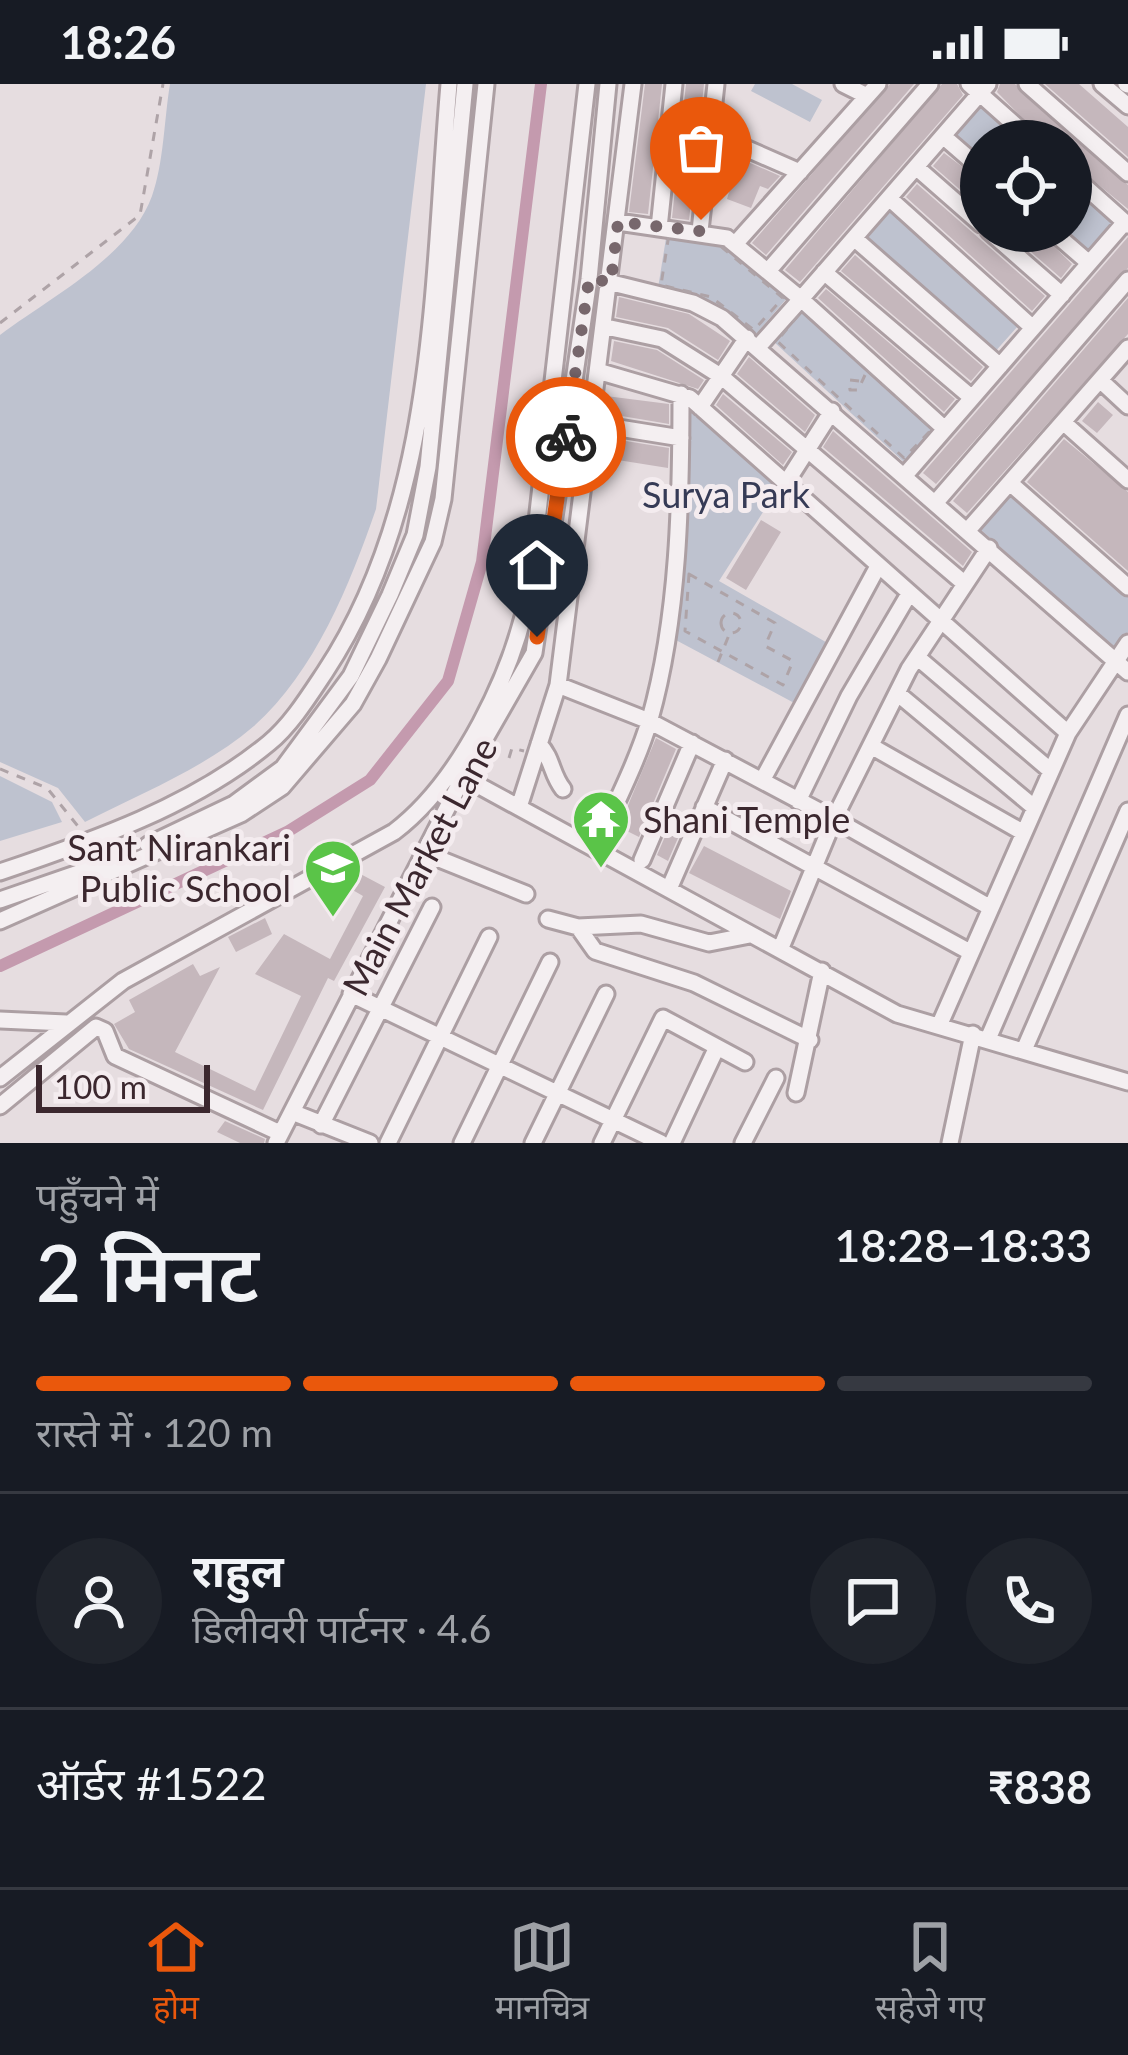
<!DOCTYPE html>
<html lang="hi">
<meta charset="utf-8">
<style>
body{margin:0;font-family:Lato,"Noto Sans Devanagari",sans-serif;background:#20242c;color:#f1f3f6;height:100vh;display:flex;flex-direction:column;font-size:45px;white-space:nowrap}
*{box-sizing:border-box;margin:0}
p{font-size:39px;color:#9ea1a6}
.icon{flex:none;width:66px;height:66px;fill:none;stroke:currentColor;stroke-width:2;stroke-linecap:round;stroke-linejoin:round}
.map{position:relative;height:1059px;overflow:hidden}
.panel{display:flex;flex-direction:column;background:#171b24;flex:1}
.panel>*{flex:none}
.fabs{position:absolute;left:960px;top:36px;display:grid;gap:24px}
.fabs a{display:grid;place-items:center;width:132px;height:132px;border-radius:50%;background:#171b24;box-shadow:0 6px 18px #0003;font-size:60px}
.scale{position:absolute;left:36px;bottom:30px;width:174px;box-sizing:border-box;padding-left:12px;border:6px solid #3b272e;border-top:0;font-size:33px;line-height:42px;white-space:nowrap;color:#3b272e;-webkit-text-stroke:9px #f4ecef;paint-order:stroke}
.pin{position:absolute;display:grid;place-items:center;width:102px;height:102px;color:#fff;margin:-123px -51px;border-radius:50% 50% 50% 0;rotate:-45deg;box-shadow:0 0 12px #0007}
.pin .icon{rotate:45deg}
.courier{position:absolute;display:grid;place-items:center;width:120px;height:120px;margin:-60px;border:9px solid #ea580c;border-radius:50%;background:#fff;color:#222;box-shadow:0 3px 15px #0007}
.overview em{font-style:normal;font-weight:600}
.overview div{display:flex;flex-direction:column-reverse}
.overview{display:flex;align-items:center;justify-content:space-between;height:204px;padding:0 36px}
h1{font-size:78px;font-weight:600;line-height:90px}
.bar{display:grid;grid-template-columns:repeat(4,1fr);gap:18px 12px;align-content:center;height:144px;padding:0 36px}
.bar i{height:15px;border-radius:9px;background:#363941}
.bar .active{background:#ea580c}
.bar p{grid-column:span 4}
.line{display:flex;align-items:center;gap:30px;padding:0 36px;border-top:3px solid #363941}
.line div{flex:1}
.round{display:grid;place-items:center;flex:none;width:126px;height:126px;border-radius:63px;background:#20242c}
.status{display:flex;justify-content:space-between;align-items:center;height:84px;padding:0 60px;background:#171b24;direction:ltr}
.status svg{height:33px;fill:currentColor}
.dock{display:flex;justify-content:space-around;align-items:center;height:168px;border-top:3px solid #363941;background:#171b24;font-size:33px;color:#9ea1a6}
.dock a{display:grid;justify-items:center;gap:6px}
.dock .active{color:#ea580c}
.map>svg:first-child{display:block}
</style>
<div class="status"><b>18:26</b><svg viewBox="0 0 49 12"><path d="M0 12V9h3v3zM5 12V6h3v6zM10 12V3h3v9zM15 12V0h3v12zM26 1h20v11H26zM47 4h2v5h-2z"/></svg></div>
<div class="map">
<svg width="1128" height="1059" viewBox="0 0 1128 1059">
<rect width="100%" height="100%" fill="#e6dde0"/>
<path fill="#bec2cf" d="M 170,0 L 426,0 L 376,425 C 350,500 315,588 254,642 C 205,684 142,709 85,738 L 58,704 L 0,678 L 0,251 C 49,214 130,173 152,112 C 164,78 164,36 170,0 Z
M 755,0 L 792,0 L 822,16 L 810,38 L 751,7 Z
M 978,21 L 1020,57 L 981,57 L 981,74 L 953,50 Z
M 1071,102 L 1113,138 L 1088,167 L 1065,147 L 1071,147 Z
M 888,123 L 1019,241 L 993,270 L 861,154 Z
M 667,148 L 720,157 L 788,213 L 755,251 L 713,219 L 658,204 Z
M 802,221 L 937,345 L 905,379 L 773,257 Z
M 691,325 L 779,403 L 719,497 L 831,561 L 798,621 L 672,554 Z
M 1012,408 L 1128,511 L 1128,548 L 1114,564 L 980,445 Z
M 0,692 L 52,718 L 62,738 L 0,757 Z"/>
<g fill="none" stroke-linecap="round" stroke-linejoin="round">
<path stroke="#c49aae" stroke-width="12" d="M 0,882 L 287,748 L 370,696 L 448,597 L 482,478 L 541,0"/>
</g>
<path fill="#c5b7bc" d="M 645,0 L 662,0 L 648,130 L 629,128 Z
M 686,0 L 704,0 L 689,136 L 672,134 Z
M 890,0 L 914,0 L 766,171 L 752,159 Z
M 942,0 L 957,0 L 963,11 L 800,198 L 785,186 Z
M 1000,0 L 1015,0 L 1128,101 L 1128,125 L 1071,78 L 1071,57 L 1045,57 L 997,8 Z
M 1045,0 L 1079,0 L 1128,43 L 1128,73 Z
M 944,69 L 981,97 L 981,124 L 933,82 Z
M 739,74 L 780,92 L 768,105 L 760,102 L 751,124 L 727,115 Z
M 917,100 L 1045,212 L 1032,227 L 906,113 Z
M 1007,147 L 1038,147 L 1072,180 L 1061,194 Z
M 1128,153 L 1128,184 L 936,400 L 923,389 Z
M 855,171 L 983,283 L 971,297 L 841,187 Z
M 826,205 L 955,315 L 944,328 L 818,214 Z
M 619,213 L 689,230 L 730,257 L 718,276 L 668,244 L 616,233 Z
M 1128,214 L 1128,250 L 967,429 L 953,417 Z
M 614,257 L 657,266 L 704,296 L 698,305 L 611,277 Z
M 749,273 L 815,331 L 805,348 L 737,290 Z
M 723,310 L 792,368 L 783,381 L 716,321 Z
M 606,312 L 669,320 L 669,340 L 604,329 Z
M 1098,318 L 1113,331 L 1097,349 L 1082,337 Z
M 833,347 L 972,468 L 963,482 L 823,363 Z
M 601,353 L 669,364 L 668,384 L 599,373 Z
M 1064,355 L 1128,408 L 1128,487 L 1027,398 Z
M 761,436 L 781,448 L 746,506 L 726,494 Z
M 656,654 L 676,665 L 639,753 L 619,743 Z
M 667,748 L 678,754 L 668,777 L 657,771 Z
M 704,762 L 791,807 L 780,835 L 689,789 Z
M 351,785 L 385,803 L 334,897 L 328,894 L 263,1026 L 129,965 L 114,940 L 135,928 L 129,916 L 193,880 L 200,892 L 220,883 L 175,968 L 255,1007 L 301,912 L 255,890 L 284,850 L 330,875 L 363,812 L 337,797 Z
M 265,834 L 272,850 L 236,868 L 228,853 Z
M 225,1037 L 265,1055 L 264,1059 L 240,1059 L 217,1048 Z"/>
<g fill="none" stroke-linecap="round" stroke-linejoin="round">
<g stroke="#ac9fa3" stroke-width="21">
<path id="minor" d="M 843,0 L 867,12
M 969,0 L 1033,57
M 1027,0 L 1128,89
M 1102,0 L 1128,22
M 1126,0 L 1128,1
M 711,49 L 800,88
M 943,52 L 981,85
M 916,83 L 981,140
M 1071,90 L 1128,141
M 889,114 L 1033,244
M 618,138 L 727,154 L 801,215 L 988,0
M 659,144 L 674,0
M 700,147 L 716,0
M 989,147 L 1062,211
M 1052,147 L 1089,179
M 854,154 L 1000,282
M 736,159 L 878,0
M 768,187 L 930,0
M 824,188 L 972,314
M 604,197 L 693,219 L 722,234 L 1128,588
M 606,243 L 662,255 L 719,291
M 759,262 L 801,215 L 945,345
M 601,288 L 690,314 L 1068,649
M 722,293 L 965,500
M 1100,296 L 1128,322
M 700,323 L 747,254
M 1063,338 L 1128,396
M 594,340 L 681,354
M 906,390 L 1125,138
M 786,399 L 832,327
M 1010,399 L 1128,503
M 937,417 L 1128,196
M 968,446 L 1128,264
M 989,464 L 909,585 L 834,735 L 991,824
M 917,573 L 1051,687
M 558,601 L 649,637 L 834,735 L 780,866
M 897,609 L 1035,724
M 539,660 C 553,675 551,690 563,705
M 871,662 L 1024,749
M 463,693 L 897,930 L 1128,998
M 763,695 L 877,484
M 798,717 L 849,612 L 909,510
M 519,723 L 558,601 L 633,0
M 704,723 L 970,868
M 148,761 L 234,720 L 283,684 L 351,592 L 390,511 L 415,451 L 428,383 L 465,0
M 596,764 C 614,722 637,679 650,635 C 679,532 681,416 681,310
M 427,770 L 526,810
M 642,776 L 692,659
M 0,788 C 92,757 193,722 269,659 C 291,641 309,612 325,588 C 438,417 432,198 449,0
M 669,805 L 725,676
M 0,816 L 116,776
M 548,835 L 578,843 L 595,867 L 694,899 L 810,956
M 0,837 L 241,730 L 282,703 L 353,620 L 378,575 L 433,458 L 443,415 L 486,0
M 578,843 L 641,840 L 709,859 L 750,851
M 351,910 L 661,1059
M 0,936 L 66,939
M 939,942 L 1068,649 L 1128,559
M 988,955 L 1128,631
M 1024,966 L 1128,727
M 0,994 L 123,897 L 394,748 C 461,697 513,589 529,507 L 587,0
M 796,1009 L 822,887
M 0,1022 L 96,943 L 105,947 L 115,972 L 280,1049
M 292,1028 L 370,1059
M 321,1041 L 432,823
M 276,1059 L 463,693 L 534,569 L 589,195 L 608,0
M 388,1059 L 489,853
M 462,1059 L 550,878
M 533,1059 L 606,910
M 602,1059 L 663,934 L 745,978
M 672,1059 L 717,963
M 743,1059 L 776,994
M 950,1059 L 973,950"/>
</g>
<path stroke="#aea3a7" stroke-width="3" stroke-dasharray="9 9" stroke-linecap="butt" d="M 669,150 L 718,160 L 783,214 L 754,246 L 711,213 L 661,201 Z
M 803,225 L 932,345 L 904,374 L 777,257 Z
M 0,239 L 140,131 L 163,0
M 859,297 L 849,296 L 850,306 L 858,306 L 865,291
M 689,490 L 775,539 L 765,562 L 793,577 L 783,601 L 685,547 Z
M721 539a10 10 0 1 1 20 0a10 10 0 1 1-20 0Z
M 718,578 L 729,551
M 509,674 L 512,664 L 524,667
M 0,685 L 47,704 L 81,746"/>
<use href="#minor" stroke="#f4eff1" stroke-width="15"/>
</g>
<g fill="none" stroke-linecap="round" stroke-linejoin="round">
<path stroke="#77676c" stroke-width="12" stroke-dasharray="0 21.6" d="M 566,353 L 589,195 L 611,198 L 618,138 L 700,147 L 701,136"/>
<path stroke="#ea580c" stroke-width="15" d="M 537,553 L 566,353"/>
</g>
<defs>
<g id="temple-pin" transform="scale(3)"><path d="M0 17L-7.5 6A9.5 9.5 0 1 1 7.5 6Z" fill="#5ac448" stroke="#f4ecef"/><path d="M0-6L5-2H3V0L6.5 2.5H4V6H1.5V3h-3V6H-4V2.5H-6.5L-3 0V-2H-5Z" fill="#fff"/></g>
<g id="school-pin" transform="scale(3)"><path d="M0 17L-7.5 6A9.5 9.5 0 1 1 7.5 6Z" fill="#5ac448" stroke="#f4ecef"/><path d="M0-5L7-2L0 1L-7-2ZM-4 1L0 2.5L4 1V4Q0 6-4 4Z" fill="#fff"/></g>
</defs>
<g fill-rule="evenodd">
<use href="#temple-pin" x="601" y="735"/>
<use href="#school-pin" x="333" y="784"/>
</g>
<g text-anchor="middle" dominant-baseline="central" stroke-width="10" stroke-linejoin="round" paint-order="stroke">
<g font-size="36" fill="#363b56" stroke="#f4ecef">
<text x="726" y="410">Surya Park</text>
</g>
<g font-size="36" fill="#3b272e" stroke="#f4ecef" text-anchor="start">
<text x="643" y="735">Shani Temple</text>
<text x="291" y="763" text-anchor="end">Sant Nirankari<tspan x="291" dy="41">Public School</tspan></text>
</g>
<g font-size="36" fill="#3b272e" stroke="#f4ecef">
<text transform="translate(419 782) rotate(-62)">Main Market Lane</text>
</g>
</g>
</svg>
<div class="fabs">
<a><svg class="icon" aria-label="locate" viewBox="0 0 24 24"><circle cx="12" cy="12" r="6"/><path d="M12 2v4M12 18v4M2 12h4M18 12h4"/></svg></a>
</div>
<div class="scale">100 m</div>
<div class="pin" style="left:701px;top:136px;background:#ea580c"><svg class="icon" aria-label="bag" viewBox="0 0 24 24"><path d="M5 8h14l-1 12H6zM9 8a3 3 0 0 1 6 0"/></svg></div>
<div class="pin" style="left:537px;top:553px;background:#1f2937"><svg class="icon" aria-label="home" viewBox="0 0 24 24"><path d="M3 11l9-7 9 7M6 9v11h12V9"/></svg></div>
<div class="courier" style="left:566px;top:353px"><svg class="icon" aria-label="bike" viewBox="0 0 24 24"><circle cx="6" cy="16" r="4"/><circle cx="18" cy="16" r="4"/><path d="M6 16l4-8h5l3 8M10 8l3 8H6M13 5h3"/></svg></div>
</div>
<section class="panel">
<div class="overview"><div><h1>2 मिनट</h1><p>पहुँचने में</p></div><em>18:28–18:33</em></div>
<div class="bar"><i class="active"></i><i class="active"></i><i class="active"></i><i></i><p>रास्ते में · 120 m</p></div>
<div class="line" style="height:216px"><a class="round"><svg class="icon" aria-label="person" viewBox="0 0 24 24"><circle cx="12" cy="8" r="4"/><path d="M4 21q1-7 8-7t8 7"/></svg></a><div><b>राहुल</b><p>डिलीवरी पार्टनर · 4.6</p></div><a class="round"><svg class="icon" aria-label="chat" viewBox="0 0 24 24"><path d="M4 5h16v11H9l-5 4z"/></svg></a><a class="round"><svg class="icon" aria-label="phone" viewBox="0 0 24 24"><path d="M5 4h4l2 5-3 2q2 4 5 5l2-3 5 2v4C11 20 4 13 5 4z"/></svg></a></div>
<div class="line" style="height:156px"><div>ऑर्डर #1522</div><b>₹838</b></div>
</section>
<nav class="dock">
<a class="active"><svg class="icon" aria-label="home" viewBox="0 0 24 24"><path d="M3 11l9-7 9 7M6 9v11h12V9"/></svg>होम</a>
<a><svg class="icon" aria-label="map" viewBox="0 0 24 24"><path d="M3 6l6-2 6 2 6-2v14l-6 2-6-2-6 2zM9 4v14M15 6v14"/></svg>मानचित्र</a>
<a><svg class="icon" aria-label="saved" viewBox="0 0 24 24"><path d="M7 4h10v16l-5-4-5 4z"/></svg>सहेजे गए</a>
</nav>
